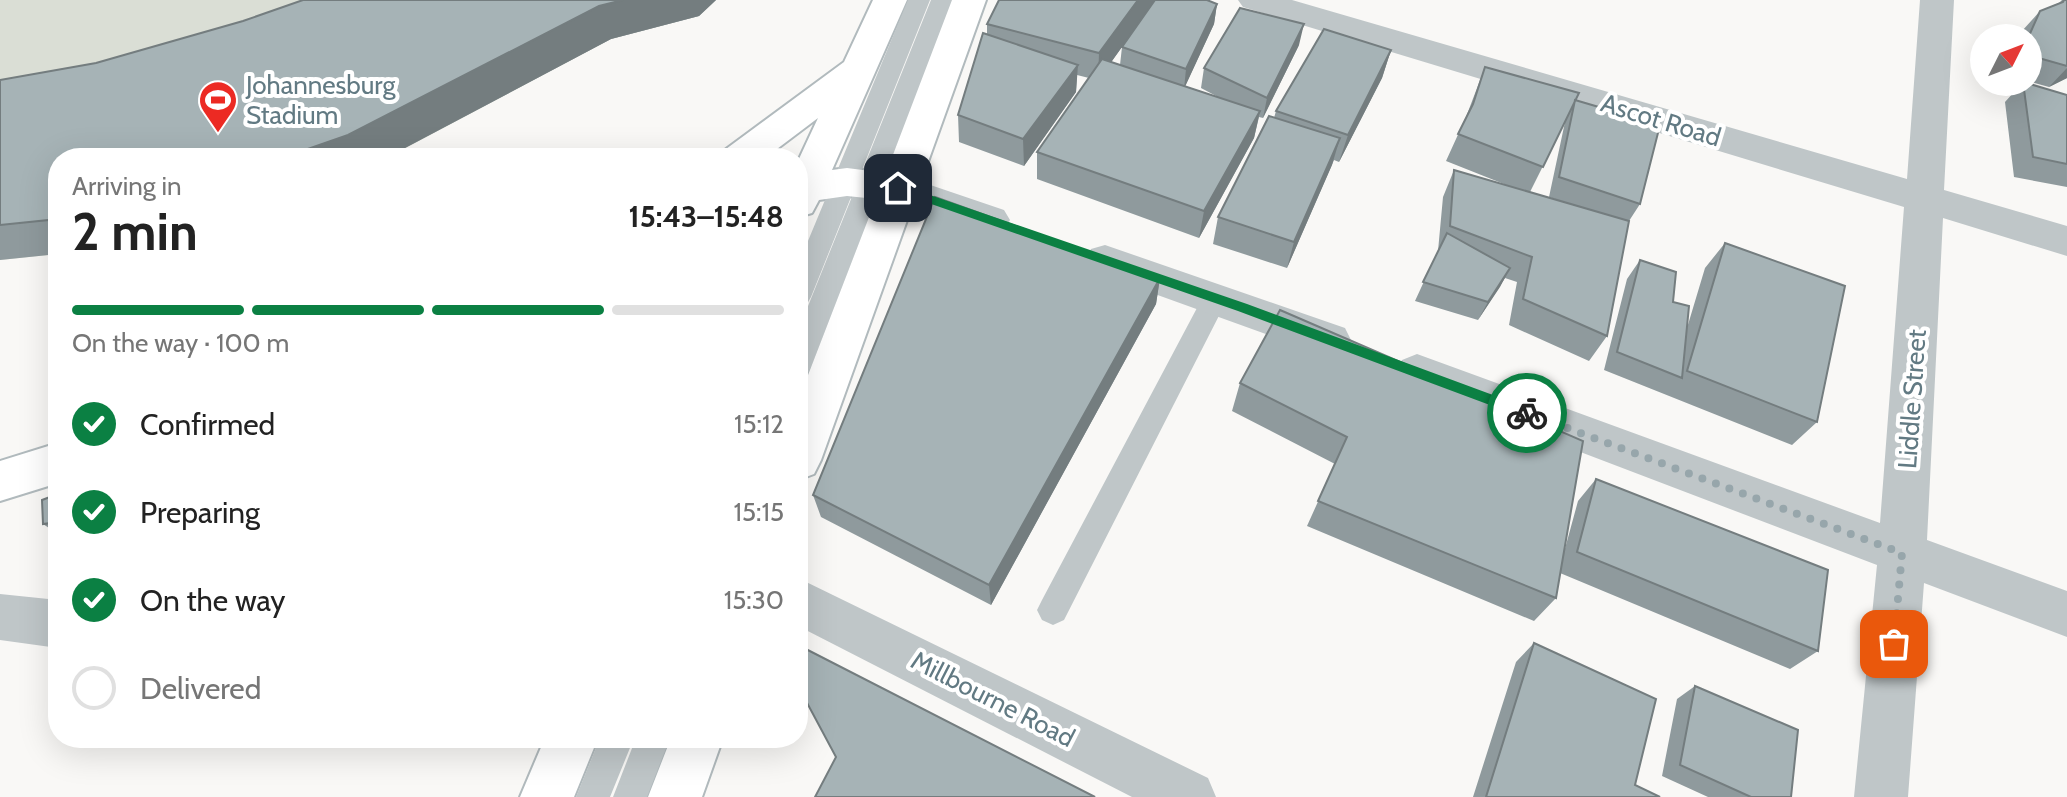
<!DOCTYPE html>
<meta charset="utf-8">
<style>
body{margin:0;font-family:Cabin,sans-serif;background:#f2f2f2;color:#222;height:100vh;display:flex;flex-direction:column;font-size:30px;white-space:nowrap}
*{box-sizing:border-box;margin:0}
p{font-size:26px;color:#767676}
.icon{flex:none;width:44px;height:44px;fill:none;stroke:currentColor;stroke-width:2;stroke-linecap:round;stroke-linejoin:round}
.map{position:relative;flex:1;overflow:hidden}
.sheet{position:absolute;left:48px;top:148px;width:760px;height:600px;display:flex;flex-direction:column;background:#fff;border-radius:32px;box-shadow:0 8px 32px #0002}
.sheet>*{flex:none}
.needle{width:52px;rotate:48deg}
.tools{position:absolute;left:1970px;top:24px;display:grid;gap:16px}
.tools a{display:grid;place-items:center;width:72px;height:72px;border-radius:50%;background:#fff;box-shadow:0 8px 32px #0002;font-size:40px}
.pin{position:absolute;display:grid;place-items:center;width:68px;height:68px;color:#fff;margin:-34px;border-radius:16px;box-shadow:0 4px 12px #0006}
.courier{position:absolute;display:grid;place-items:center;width:80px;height:80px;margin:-40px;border:6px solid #0b8043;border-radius:50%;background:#fff;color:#222;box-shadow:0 2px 10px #0007}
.head em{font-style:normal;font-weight:800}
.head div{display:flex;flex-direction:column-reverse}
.head{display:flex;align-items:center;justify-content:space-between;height:136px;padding:0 24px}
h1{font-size:52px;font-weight:800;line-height:60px}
.bar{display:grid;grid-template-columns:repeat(4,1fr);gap:12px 8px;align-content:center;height:96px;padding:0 24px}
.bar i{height:10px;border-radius:6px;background:#e0e0e0}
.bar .active{background:#0b8043}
.bar p{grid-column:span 4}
ol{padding:0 24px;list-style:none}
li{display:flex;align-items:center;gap:24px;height:88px}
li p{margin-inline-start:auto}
li .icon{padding:8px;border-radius:50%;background:#0b8043;color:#fff;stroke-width:4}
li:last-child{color:#767676}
li i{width:44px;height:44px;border:4px solid #e0e0e0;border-radius:50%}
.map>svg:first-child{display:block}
</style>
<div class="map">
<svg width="2067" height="797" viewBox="0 0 2067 797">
<rect width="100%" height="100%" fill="#f9f8f6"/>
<path fill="#daded5" d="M 0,0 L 716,0 L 699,16 L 611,39 L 387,158 L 58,158 L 58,254 L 0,260 Z"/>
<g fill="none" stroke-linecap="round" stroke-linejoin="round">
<g stroke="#b1babd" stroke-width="4">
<path id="secondary" d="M 873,0 L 907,0 L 832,170 L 847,168 L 886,173 L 952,0 L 986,0 L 821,460 L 814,474 L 798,480 L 798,401 L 876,199 L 847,196 L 819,200 L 812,213 L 798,217 L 798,161 L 818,118 L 765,158 L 720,158 L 726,149 L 844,62 Z
M 58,443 L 58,483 L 0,501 L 0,461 Z
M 545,738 L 598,738 L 574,797 L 520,797 Z
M 671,738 L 723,738 L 702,797 L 648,797 Z"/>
</g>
<path fill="#bfc6c8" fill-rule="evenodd" d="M 908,0 L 930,0 L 811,297 L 807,304 L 798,307 L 798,265 Z
M 931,0 L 953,0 L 812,365 L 808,373 L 798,376 L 798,331 Z
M 1215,288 L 1224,291 L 1228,298 L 1064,620 L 1053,625 L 1042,620 L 1037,610 L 1042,600 L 1206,291 Z
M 600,738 L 634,738 L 610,797 L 576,797 Z
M 636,738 L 670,738 L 647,797 L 613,797 Z"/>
<path fill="#bfc6c8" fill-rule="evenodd" d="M 1238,0 L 1292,0 L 1907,179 L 1920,0 L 1954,0 L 1944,190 L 2067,226 L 2067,256 L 1943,218 L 1927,540 L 2067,591 L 2067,637 L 1924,583 L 1908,797 L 1854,797 L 1877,565 L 1402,384 L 1395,372 L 1402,360 L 1417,354 L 1880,523 L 1904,207 L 1243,7 Z
M 898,174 L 1004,210 L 1010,220 L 1004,230 L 990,235 L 884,198 L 879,188 L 884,178 Z
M 1105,245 L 1345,328 L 1351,340 L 1345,352 L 1330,357 L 1091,271 L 1085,260 L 1091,249 Z
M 798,578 L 1208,778 L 1216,797 L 1132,797 L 798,626 Z
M 0,594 L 58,600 L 58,648 L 0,640 Z"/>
<use href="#secondary" fill="#fff" fill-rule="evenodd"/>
</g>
<path fill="#8f9a9d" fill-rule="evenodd" d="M 303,0 L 716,0 L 699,16 L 611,39 L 386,158 L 58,158 L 58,254 L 0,260 L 0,80 L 96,63 L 243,21 Z
M 2062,0 L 2067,0 L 2067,78 L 2049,87 L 2028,81 L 2028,38 L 2019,38 L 2022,31 L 2040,11 L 2059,3 Z
M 1217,4 L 1214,24 L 1185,86 L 1218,97 L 1201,88 L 1204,68 L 1299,45 L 1263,118 L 1259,117 L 1254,138 L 1199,238 L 1037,179 L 1037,152 L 1089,78 L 1077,75 L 1076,92 L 1024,166 L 959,142 L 958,115 L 987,35 L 987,24 ZM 1122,47 L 1120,65 L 1111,62 Z
M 1391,50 L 1382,78 L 1339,162 L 1334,160 L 1287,268 L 1213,244 L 1218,217 L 1274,118 L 1276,111 Z
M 1485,67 L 1575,100 L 1640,204 L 1629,221 L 1607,336 L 1589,361 L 1509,325 L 1517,282 L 1505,278 L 1478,320 L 1415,301 L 1438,251 L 1443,197 L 1454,170 L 1514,188 L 1446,161 L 1466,117 ZM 1565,122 L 1549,197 L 1570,204 L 1530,192 Z
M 2023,82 L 2067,95 L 2067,187 L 2014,177 L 2005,102 Z
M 1725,243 L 1817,422 L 1792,445 L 1604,370 L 1627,279 L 1640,260 L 1673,302 L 1687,328 L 1705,268 Z
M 1160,278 L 1156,304 L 991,605 L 821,517 L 813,495 Z
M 1280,310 L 1563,556 L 1578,501 L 1596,479 L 1818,651 L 1790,669 L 1560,573 L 1556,598 L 1534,621 L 1307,526 L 1335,464 L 1232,411 L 1240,383 Z
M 58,494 L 58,534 L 43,524 Z
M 1534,643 L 1635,785 L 1660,797 L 1473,797 L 1516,662 Z
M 1695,686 L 1791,797 L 1708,797 L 1662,776 L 1677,699 Z"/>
<path fill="#747d7f" d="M 623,0 L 716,0 L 699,16 L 611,39 L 386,158 L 282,158 L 599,6 Z
M 1138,0 L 1155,0 L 1098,81 L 1099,53 Z
M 1217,4 L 1214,24 L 1184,89 L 1186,69 Z
M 1304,24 L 1299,45 L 1263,118 L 1267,98 Z
M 1391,50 L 1382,78 L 1339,162 L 1348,135 Z
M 1078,65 L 1076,92 L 1024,166 L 1023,139 Z
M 2067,68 L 2067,78 L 2049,87 Z
M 1260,111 L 1254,138 L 1199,238 L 1204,211 Z
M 1340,138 L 1332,165 L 1287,268 L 1294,242 Z
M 1510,268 L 1500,287 L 1478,320 L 1488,302 Z
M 1160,278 L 1156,304 L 991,605 L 989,585 Z"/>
<path fill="#a6b3b6" stroke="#747d7f" stroke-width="2" d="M 303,0 L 623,0 L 599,6 L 348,135 L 282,158 L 58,158 L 58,219 L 0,225 L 0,80 L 96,63 L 243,21 Z
M 999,0 L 1138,0 L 1099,53 L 987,24 Z
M 1155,0 L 1207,0 L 1217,4 L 1186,69 L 1122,47 Z
M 2064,0 L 2067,0 L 2067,66 L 2028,55 L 2028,38 L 2040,11 L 2063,2 Z
M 1240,8 L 1304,24 L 1267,98 L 1204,68 Z
M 1324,29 L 1391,50 L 1348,135 L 1276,111 Z
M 983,33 L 1078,65 L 1023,139 L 958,115 Z
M 1102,59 L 1260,111 L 1204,211 L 1037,152 Z
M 1485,67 L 1579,93 L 1543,167 L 1458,134 L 1473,104 Z
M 2023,82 L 2067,95 L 2067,164 L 2033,157 Z
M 1575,100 L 1660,125 L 1640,204 L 1559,177 Z
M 1269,116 L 1340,138 L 1294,242 L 1218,217 Z
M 1454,170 L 1629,221 L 1607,336 L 1523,299 L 1532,257 L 1450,226 Z
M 935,197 L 1160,278 L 989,585 L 813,495 Z
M 1447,233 L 1510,268 L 1488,302 L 1423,282 Z
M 1725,243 L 1845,286 L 1817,422 L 1687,371 Z
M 1640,260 L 1676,272 L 1673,302 L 1689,306 L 1682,378 L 1617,352 Z
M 1280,310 L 1583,441 L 1556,598 L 1318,501 L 1347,437 L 1240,383 Z
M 1596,479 L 1828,570 L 1818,651 L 1577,552 Z
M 58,494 L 58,522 L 43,524 L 42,500 Z
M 1534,643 L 1656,699 L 1635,785 L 1660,797 L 1486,797 Z
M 798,645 L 1095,797 L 815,797 L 836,757 L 798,686 Z
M 1695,686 L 1798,730 L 1791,797 L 1751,797 L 1680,765 Z"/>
<path fill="#0b8043" d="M 898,184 L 1247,304 L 1531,409 L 1533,413 L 1527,419 L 1522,417 L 1238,311 L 894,191 L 894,185 Z"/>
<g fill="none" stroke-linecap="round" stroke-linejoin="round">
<path stroke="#97a6ab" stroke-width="8" stroke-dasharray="0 14.4" d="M 1527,413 L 1902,553 L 1894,644"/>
</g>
<defs>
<g id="stadium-pin" transform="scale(2)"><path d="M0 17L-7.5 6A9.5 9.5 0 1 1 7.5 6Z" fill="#ec2a23" stroke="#fff"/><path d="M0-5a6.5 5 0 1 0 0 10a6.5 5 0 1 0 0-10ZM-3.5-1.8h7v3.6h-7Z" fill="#fff"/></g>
</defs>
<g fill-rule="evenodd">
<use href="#stadium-pin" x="218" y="100"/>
</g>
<g text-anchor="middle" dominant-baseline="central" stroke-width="8" stroke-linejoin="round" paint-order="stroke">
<g font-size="26" fill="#627a83" stroke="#fff" text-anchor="start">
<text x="246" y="85">Johannesburg<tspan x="246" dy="30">Stadium</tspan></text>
</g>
<g font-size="26" fill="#627a83" stroke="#fff">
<text transform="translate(1661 120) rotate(17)">Ascot Road</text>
<text transform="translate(1912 399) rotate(-86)">Liddle Street</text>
<text transform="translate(993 699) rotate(27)">Millbourne Road</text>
</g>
</g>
</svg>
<div class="tools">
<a><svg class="needle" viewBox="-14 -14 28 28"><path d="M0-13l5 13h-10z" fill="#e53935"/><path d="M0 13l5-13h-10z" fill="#767676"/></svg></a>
</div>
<div class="pin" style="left:1894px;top:644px;background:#ea580c"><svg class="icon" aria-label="bag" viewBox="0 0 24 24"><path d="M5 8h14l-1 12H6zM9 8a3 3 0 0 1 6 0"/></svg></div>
<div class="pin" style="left:898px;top:188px;background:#1f2937"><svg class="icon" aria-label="home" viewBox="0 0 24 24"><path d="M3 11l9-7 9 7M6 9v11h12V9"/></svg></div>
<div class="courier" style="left:1527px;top:413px"><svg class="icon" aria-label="bike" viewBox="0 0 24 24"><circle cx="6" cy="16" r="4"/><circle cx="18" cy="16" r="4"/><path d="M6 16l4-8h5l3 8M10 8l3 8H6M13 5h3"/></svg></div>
<section class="sheet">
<div class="head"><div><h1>2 min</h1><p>Arriving in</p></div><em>15:43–15:48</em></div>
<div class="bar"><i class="active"></i><i class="active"></i><i class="active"></i><i></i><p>On the way · 100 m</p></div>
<ol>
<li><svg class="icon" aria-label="check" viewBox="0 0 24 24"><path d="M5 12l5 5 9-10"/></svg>Confirmed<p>15:12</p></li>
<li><svg class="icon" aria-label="check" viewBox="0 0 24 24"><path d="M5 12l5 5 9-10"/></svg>Preparing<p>15:15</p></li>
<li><svg class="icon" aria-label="check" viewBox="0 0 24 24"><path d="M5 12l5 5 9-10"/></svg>On the way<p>15:30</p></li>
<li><i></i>Delivered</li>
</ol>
</section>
</div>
